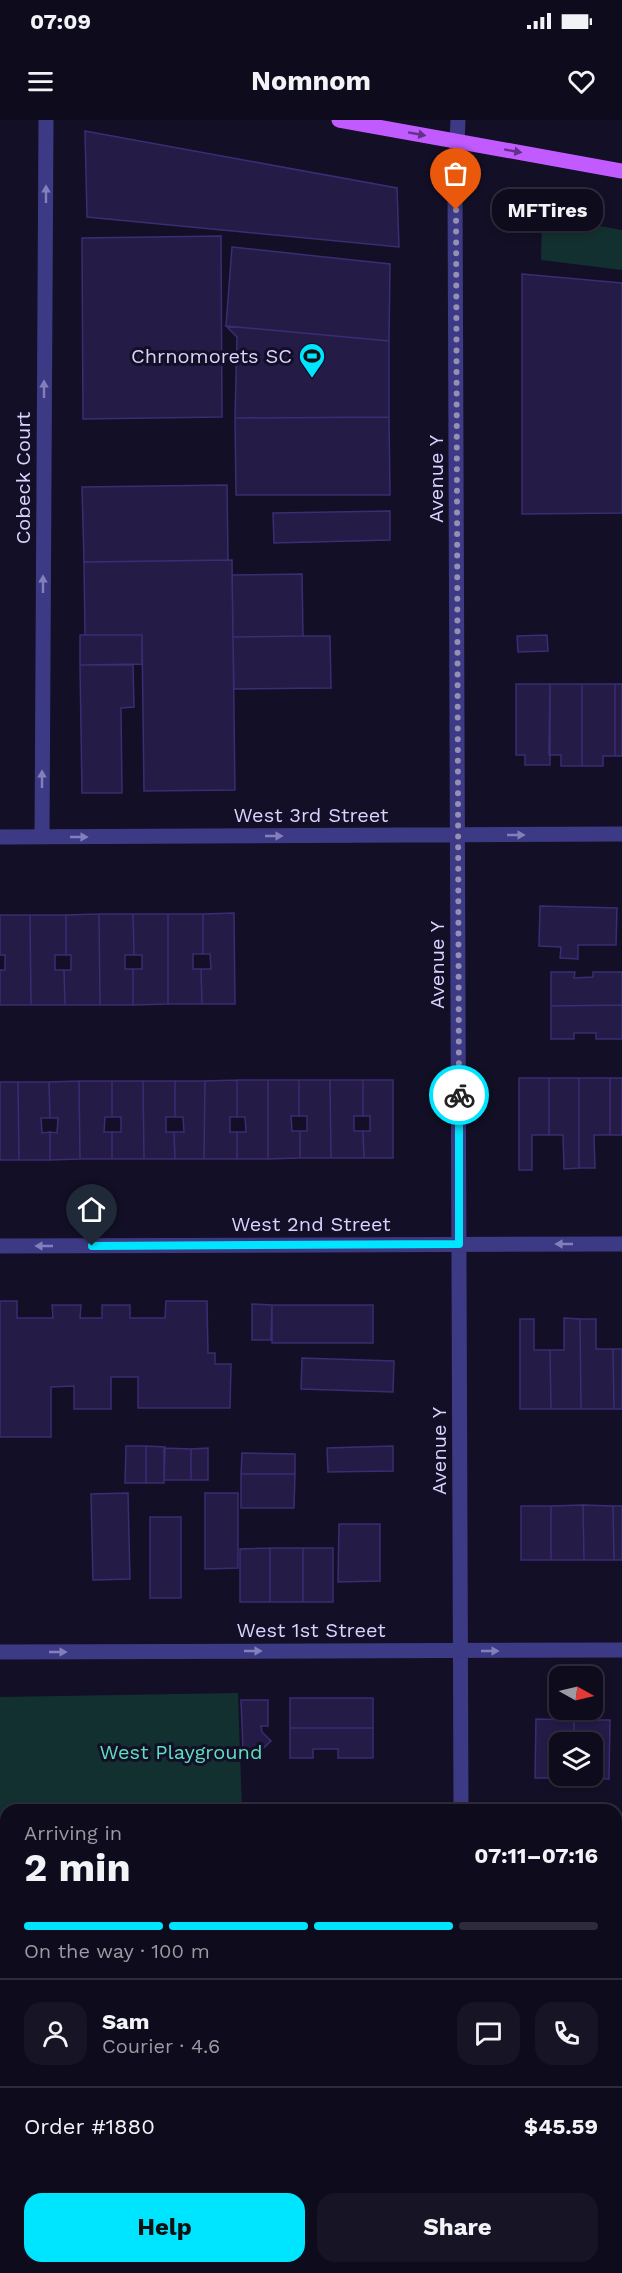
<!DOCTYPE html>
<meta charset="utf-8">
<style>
body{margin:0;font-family:"Work Sans",sans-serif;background:#171425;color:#f1f3f6;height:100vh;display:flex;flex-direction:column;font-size:22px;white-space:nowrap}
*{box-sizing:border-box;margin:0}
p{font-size:20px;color:#9b9ba3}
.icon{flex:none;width:33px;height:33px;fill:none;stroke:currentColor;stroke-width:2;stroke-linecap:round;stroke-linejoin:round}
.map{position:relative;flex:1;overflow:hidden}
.drawer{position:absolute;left:0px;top:1684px;width:622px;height:470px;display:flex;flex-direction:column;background:#0e0b1c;border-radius:18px 18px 0 0;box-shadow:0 3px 9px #0003,0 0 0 2px #2e2b3b}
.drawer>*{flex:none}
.needle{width:39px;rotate:98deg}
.controls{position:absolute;left:549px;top:1546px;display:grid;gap:12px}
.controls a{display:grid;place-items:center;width:54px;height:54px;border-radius:12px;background:#0e0b1c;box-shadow:0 3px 9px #0003,0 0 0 2px #2e2b3b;font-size:30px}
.pin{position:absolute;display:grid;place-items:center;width:51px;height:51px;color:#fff;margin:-62px -26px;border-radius:50% 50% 50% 0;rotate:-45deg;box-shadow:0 0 6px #0007}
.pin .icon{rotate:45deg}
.courier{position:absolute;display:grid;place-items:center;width:60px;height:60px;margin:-30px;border:4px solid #00e5ff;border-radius:50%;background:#fff;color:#222;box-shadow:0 2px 8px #0007}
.bubble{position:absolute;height:42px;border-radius:18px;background:#0e0b1c;box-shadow:0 3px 9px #0003,0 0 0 2px #2e2b3b;font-size:20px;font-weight:700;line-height:42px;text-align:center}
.overview em{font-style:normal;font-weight:700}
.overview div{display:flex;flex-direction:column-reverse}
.overview{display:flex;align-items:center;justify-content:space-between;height:102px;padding:0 24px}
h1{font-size:39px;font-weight:700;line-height:45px}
.bar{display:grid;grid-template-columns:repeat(4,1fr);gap:9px 6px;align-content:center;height:72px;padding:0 24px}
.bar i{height:8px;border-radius:4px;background:#2e2b3b}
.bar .active{background:#00e5ff}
.bar p{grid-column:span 4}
.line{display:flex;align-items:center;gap:15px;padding:0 24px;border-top:2px solid #2e2b3b}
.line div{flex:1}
.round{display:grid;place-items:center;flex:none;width:63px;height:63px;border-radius:18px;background:#171425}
.cta{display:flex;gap:12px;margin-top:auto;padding:12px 24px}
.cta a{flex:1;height:69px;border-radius:18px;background:#00e5ff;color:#111;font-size:24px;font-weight:700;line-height:69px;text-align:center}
.cta a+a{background:#171425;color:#f1f3f6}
.status{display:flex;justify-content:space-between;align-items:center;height:42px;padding:0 30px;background:#0e0b1c;direction:ltr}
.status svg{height:16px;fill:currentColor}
header{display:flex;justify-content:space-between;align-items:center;height:78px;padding:0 24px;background:#0e0b1c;font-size:27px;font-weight:700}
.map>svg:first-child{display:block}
</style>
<div class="status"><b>07:09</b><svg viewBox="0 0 49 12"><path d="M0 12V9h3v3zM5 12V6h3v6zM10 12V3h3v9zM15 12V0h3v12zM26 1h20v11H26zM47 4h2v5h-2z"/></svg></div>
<header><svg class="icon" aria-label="menu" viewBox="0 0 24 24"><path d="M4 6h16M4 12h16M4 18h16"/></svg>Nomnom<svg class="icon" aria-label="heart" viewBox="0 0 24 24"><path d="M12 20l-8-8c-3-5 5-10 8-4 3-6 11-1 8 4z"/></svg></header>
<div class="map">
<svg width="622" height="2153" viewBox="0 0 622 2153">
<rect width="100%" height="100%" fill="#130f26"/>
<path fill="#12302f" d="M 542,96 L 565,105 L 566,100 L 622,110 L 622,150 L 541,140 Z
M 238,1573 L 242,1690 L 6,1690 L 6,1731 L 0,1731 L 0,1577 Z"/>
<path fill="#241b47" stroke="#3b2d73" stroke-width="1.5" d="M 85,11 L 397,68 L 399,127 L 87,97 Z
M 221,116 L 222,297 L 83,299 L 82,118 Z
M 232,127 L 390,144 L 389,221 L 226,206 Z
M 522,154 L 622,163 L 622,393 L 522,394 Z
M 226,206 L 389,221 L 389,297 L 235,298 L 237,217 Z
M 389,297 L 390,375 L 236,375 L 235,298 Z
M 227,365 L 228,440 L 84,442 L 82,367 Z
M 390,391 L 390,420 L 274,423 L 273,393 Z
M 232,440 L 235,670 L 144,671 L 142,515 L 85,515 L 84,442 Z
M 302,454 L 303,516 L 233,517 L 232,455 Z
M 80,515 L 142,515 L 142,544 L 80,545 Z
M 547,515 L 548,531 L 518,532 L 517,516 Z
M 303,516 L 330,516 L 331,568 L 234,569 L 233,517 Z
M 80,545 L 133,545 L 134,587 L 121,588 L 122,673 L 82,673 Z
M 516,564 L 550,564 L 550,645 L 525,645 L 525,635 L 516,635 Z
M 550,564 L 582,564 L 582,646 L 561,646 L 561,635 L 549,635 Z
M 582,564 L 615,564 L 615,636 L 603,636 L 603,646 L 582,646 Z
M 615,564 L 622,564 L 622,636 L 615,636 Z
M 540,786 L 617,788 L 616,825 L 578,825 L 578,839 L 560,838 L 561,827 L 539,826 Z
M 234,793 L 235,884 L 202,884 L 201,849 L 211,849 L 210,834 L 203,834 L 203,794 Z
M 99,794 L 133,794 L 134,835 L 125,835 L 125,849 L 133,849 L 133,885 L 100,885 Z
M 99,794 L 100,885 L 65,885 L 64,850 L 71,850 L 71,835 L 66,835 L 66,795 Z
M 133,794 L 168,794 L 168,884 L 133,885 L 133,849 L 142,849 L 142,835 L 134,835 Z
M 168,794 L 203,794 L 203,834 L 193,834 L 193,849 L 201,849 L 202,884 L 168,884 Z
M 0,795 L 30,795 L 31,885 L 0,885 L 0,850 L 5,850 L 5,835 L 0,835 Z
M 30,795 L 66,795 L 66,835 L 55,835 L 55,850 L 64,850 L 65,885 L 31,885 Z
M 551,852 L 575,852 L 574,858 L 593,857 L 593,852 L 622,852 L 622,885 L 551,886 Z
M 622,885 L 622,919 L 596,919 L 596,913 L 574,913 L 574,919 L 551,919 L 551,886 Z
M 519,958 L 549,958 L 549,1015 L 532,1015 L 532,1050 L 519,1050 Z
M 549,958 L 579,958 L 579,1048 L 564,1049 L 563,1015 L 549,1015 Z
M 579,958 L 610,958 L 610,1015 L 594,1015 L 595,1048 L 579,1048 Z
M 610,958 L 622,958 L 622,1015 L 610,1015 Z
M 237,960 L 268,960 L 268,1039 L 237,1039 L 237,1012 L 246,1012 L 245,997 L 237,997 Z
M 237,960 L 237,997 L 230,997 L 230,1012 L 237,1012 L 237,1039 L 204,1039 L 205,961 Z
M 268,960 L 299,960 L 299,996 L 291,996 L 292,1011 L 300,1011 L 300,1038 L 268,1039 Z
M 299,960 L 330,960 L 331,1038 L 300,1038 L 300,1011 L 307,1011 L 307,996 L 299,996 Z
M 330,960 L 363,960 L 363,996 L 354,996 L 354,1011 L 363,1011 L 364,1038 L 331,1038 Z
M 363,960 L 393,960 L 393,1038 L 364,1038 L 363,1011 L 370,1011 L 370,996 L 363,996 Z
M 79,961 L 112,961 L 112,997 L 105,997 L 104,1012 L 112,1012 L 112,1039 L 80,1039 Z
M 79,961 L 80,1039 L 50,1040 L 50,1012 L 57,1013 L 58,998 L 50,998 L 49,962 Z
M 112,961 L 143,961 L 144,1039 L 112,1039 L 112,1012 L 121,1012 L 121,997 L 112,997 Z
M 143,961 L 175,961 L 175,997 L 166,997 L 166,1012 L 174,1012 L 175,1039 L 144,1039 Z
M 175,961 L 205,961 L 204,1039 L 175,1039 L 174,1012 L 184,1012 L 183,997 L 175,997 Z
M 0,962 L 18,962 L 19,1040 L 0,1040 Z
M 18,962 L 49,962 L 50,998 L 41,998 L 42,1013 L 50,1012 L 50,1040 L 19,1040 Z
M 0,1181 L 17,1181 L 17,1198 L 53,1198 L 52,1185 L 81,1185 L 80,1198 L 102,1198 L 102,1185 L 130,1185 L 130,1198 L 165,1198 L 166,1181 L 207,1181 L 208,1233 L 215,1233 L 215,1244 L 231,1244 L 230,1288 L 138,1288 L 138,1257 L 111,1257 L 111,1289 L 74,1289 L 74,1266 L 51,1267 L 51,1317 L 0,1317 Z
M 252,1184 L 272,1185 L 271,1220 L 252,1220 Z
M 272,1185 L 373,1185 L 373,1223 L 272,1223 Z
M 564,1198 L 580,1199 L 581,1289 L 551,1289 L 550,1230 L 564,1230 Z
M 520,1199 L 534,1199 L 534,1230 L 550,1230 L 551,1289 L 520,1289 Z
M 580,1199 L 596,1199 L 596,1229 L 613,1229 L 614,1289 L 581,1289 Z
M 613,1229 L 622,1229 L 622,1289 L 614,1289 Z
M 302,1238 L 394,1241 L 393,1272 L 301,1269 Z
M 126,1326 L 146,1326 L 146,1363 L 125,1363 Z
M 146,1326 L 165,1327 L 164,1363 L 146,1363 Z
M 393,1326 L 393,1351 L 328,1352 L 327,1328 Z
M 164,1328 L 191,1329 L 191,1360 L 164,1360 Z
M 208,1328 L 208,1360 L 191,1360 L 191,1329 Z
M 242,1333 L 295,1334 L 295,1354 L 241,1354 Z
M 241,1354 L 295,1354 L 294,1388 L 241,1388 Z
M 128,1373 L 130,1459 L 93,1460 L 91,1374 Z
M 205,1373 L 238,1373 L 238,1448 L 205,1449 Z
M 583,1385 L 613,1386 L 614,1440 L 584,1440 Z
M 583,1385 L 584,1440 L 551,1440 L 551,1386 Z
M 521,1386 L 551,1386 L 551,1440 L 521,1440 Z
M 613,1386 L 622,1386 L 622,1440 L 614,1440 Z
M 150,1397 L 181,1397 L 181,1478 L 150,1478 Z
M 339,1404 L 380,1404 L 380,1461 L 338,1462 Z
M 270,1428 L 303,1428 L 303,1482 L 270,1482 Z
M 270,1428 L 270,1482 L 240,1482 L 240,1429 Z
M 303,1428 L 333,1428 L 333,1482 L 303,1482 Z
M 290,1578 L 373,1578 L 373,1608 L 290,1608 Z
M 241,1580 L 268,1580 L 268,1606 L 261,1606 L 262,1612 L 271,1621 L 252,1639 L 243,1630 Z
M 536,1599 L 574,1600 L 574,1623 L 560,1623 L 560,1656 L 574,1656 L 574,1658 L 535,1658 Z
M 574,1600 L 610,1600 L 609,1659 L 574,1658 L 574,1656 L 592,1656 L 592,1623 L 574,1623 Z
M 290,1608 L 373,1608 L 373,1638 L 338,1638 L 338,1629 L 313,1629 L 313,1638 L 290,1638 Z
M 284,1683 L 374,1683 L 374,1690 L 284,1690 Z
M 616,1710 L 622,1710 L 622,1730 L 616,1730 Z
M 616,1776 L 622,1776 L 622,1795 L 616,1795 Z
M 0,1803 L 6,1803 L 6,1874 L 0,1874 Z
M 616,1833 L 622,1833 L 622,1885 L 616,1885 Z
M 0,2008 L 6,2008 L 6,2076 L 0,2076 Z
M 616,2010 L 621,2010 L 622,2061 L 616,2061 Z
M 622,2077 L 622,2107 L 616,2107 L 616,2078 Z
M 616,2107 L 622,2107 L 622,2138 L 616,2138 Z
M 616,2138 L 622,2138 L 622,2153 L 539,2153 L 539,2148 L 616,2148 Z
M 307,2148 L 396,2148 L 396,2153 L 307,2153 Z"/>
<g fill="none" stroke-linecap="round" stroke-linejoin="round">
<path stroke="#3d3a85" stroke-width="15" d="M 458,0 L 455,66 L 461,1690
M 0,717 L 622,714
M 42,717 L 46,0
M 0,1126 L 622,1124
M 0,1532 L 622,1530
M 616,1936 L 622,1936
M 0,1938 L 6,1938
M 462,2148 L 462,2153"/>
<path stroke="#c25bff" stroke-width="15" d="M 339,0 L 622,51"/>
</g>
<defs><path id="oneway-solid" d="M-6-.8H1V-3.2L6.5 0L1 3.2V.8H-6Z" transform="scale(1.5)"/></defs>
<g fill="#623188">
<use href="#oneway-solid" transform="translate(417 14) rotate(10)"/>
<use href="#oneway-solid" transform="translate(513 31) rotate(10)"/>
</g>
<g fill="#837fbc">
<use href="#oneway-solid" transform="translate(46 74) rotate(-90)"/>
<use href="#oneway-solid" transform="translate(44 269) rotate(-90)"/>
<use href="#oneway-solid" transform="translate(43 464) rotate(-90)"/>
<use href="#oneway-solid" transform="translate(42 659) rotate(-90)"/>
<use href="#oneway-solid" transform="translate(516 715)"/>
<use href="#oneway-solid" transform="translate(274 716)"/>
<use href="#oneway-solid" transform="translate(79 717)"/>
<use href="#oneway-solid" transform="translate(564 1124) rotate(180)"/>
<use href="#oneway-solid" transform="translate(44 1126) rotate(180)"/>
<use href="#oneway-solid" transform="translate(253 1531)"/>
<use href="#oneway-solid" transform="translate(490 1531)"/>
<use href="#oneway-solid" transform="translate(58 1532)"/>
</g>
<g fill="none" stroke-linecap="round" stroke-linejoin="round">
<path stroke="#948fb3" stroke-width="6" stroke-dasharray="0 10.8" d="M 456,90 L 459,975"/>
<path stroke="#00e5ff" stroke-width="8" d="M 92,1126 L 459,1124 L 459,975"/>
</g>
<defs>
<g id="stadium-pin" transform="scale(1.35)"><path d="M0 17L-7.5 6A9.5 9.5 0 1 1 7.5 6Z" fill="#00e5ff" stroke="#130f26"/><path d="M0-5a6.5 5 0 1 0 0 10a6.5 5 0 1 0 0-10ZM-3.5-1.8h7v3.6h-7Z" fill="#111"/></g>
</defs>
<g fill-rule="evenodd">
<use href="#stadium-pin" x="312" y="236"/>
</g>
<g text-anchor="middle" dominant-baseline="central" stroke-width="6" stroke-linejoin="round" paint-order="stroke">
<g font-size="20" fill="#d9d4ff" stroke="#130f26" text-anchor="end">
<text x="292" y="236">Chrnomorets SC</text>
</g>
<g font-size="20" fill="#d9d4ff" stroke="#130f26">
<text transform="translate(23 358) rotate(-90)">Cobeck Court</text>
<text transform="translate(436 359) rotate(-90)">Avenue Y</text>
<text x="311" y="695">West 3rd Street</text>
<text transform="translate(437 845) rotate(-90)">Avenue Y</text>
<text x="311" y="1104">West 2nd Street</text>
<text transform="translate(439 1331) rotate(-90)">Avenue Y</text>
<text x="311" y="1510">West 1st Street</text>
</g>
<g font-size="20" fill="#5fe0c0" stroke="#130f26">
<text x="181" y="1632">West Playground</text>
</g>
</g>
</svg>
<div class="controls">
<a><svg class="needle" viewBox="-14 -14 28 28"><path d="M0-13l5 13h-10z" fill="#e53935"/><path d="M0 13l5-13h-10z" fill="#9b9ba3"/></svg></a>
<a><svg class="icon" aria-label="layers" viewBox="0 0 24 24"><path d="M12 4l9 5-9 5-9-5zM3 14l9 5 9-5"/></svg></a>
</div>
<div class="pin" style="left:456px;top:90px;background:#ea580c"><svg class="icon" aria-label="bag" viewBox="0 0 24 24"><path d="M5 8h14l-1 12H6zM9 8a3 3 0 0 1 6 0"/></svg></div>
<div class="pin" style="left:92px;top:1126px;background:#1f2937"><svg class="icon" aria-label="home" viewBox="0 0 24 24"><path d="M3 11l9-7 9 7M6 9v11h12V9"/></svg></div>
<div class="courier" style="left:459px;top:975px"><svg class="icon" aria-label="bike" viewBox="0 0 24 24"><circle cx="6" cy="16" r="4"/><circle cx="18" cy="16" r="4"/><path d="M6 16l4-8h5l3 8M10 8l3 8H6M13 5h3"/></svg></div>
<div class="bubble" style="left:492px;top:69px;width:111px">MFTires</div>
<section class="drawer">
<div class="overview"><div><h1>2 min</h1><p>Arriving in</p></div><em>07:11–07:16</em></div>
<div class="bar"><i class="active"></i><i class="active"></i><i class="active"></i><i></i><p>On the way · 100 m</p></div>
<div class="line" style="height:108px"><a class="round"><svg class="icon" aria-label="person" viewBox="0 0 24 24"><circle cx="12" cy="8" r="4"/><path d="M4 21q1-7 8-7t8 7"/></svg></a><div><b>Sam</b><p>Courier · 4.6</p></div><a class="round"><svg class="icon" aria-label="chat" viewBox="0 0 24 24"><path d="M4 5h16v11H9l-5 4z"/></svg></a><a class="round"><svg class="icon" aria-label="phone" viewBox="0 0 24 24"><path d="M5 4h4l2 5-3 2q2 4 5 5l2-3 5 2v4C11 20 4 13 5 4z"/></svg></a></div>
<div class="line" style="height:78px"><div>Order #1880</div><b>$45.59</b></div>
<div class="cta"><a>Help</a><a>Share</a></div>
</section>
</div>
